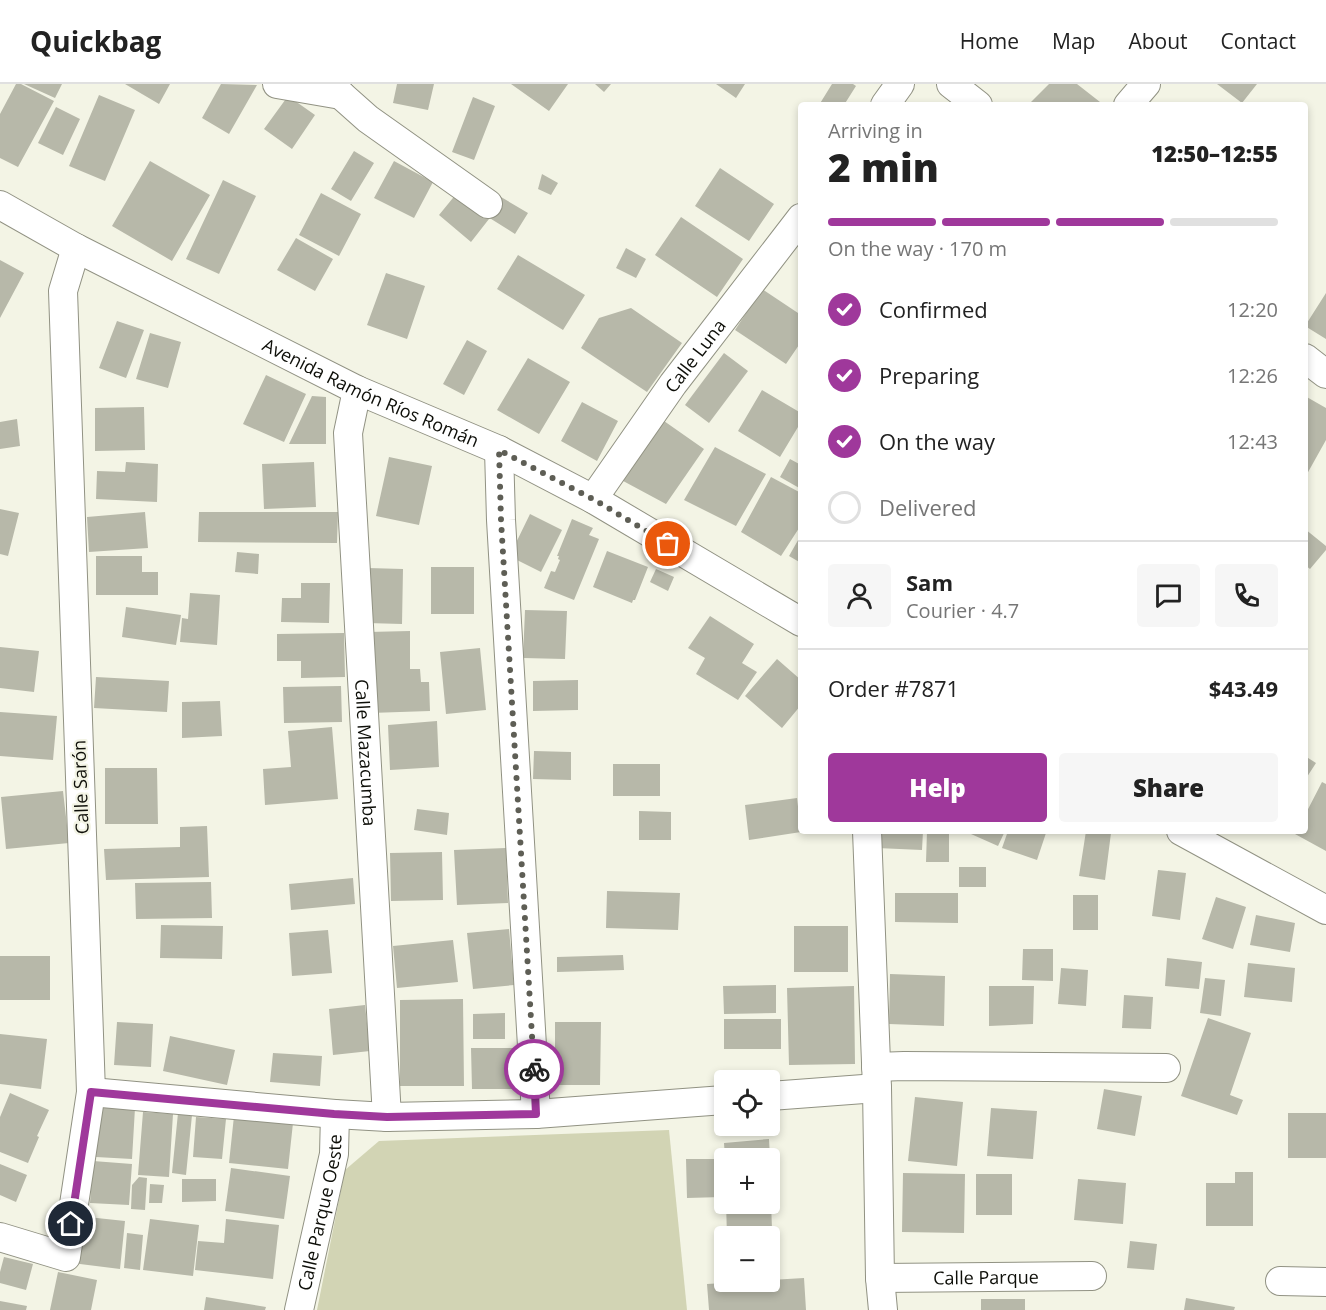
<!DOCTYPE html>
<meta charset="utf-8">
<style>
body{margin:0;font-family:"Open Sans",sans-serif;background:#f6f6f6;color:#222;height:100vh;display:flex;flex-direction:column;font-size:22px;white-space:nowrap}
*{box-sizing:border-box;margin:0}
p{font-size:20px;color:#767676}
.icon{flex:none;width:33px;height:33px;fill:none;stroke:currentColor;stroke-width:2;stroke-linecap:round;stroke-linejoin:round}
.map{position:relative;flex:1;overflow:hidden}
.panel{position:absolute;left:798px;top:18px;width:510px;height:732px;display:flex;flex-direction:column;background:#fff;border-radius:6px;box-shadow:0 3px 9px #0003}
.panel>*{flex:none}
.buttons{position:absolute;left:714px;top:986px;display:grid;gap:12px}
.buttons a{display:grid;place-items:center;width:66px;height:66px;border-radius:6px;background:#fff;box-shadow:0 3px 9px #0003;font-size:30px}
.pin{position:absolute;display:grid;place-items:center;width:51px;height:51px;color:#fff;margin:-26px;border:3px solid #fff;border-radius:50%;box-shadow:0 2px 6px #0007}
.courier{position:absolute;display:grid;place-items:center;width:60px;height:60px;margin:-30px;border:4px solid #9f389b;border-radius:50%;background:#fff;color:#222;box-shadow:0 2px 8px #0007}
.summary em{font-style:normal;font-weight:800}
.summary div{display:flex;flex-direction:column-reverse}
.summary{display:flex;align-items:center;justify-content:space-between;height:102px;padding:0 30px}
h1{font-size:39px;font-weight:800;line-height:45px}
.bar{display:grid;grid-template-columns:repeat(4,1fr);gap:9px 6px;align-content:center;height:72px;padding:0 30px}
.bar i{height:8px;border-radius:4px;background:#e0e0e0}
.bar .on{background:#9f389b}
.bar p{grid-column:span 4}
.line{display:flex;align-items:center;gap:15px;padding:0 30px;border-top:2px solid #e0e0e0}
.line div{flex:1}
.round{display:grid;place-items:center;flex:none;width:63px;height:63px;border-radius:6px;background:#f6f6f6}
ol{padding:0 30px;list-style:none}
li{display:flex;align-items:center;gap:18px;height:66px}
li p{margin-inline-start:auto}
li .icon{padding:6px;border-radius:50%;background:#9f389b;color:#fff;stroke-width:4}
li:last-child{color:#767676}
li i{width:33px;height:33px;border:3px solid #e0e0e0;border-radius:50%}
.action{display:flex;gap:12px;margin-top:auto;padding:12px 30px}
.action a{flex:1;height:69px;border-radius:6px;background:#9f389b;color:#fff;font-size:24px;font-weight:800;line-height:69px;text-align:center}
.action a+a{background:#f6f6f6;color:#222}
header{display:flex;align-items:center;gap:36px;box-sizing:border-box;height:84px;padding:0 30px;background:#fff;border-bottom:2px solid #e0e0e0}
header strong{font-size:28px}
nav{display:flex;gap:33px;margin-inline-start:auto;font-size:21px}
.map>svg:first-child{display:block}
</style>
<header>
<strong>Quickbag</strong>
<nav><a>Home</a><a>Map</a><a>About</a><a>Contact</a></nav>
</header>
<div class="map">
<svg width="1326" height="1226" viewBox="0 0 1326 1226">
<rect width="100%" height="100%" fill="#f3f4e5"/>
<path fill="#d2d4b4" d="M 669,1046 L 687,1226 L 317,1226 L 345,1086 L 379,1057 Z"/>
<path fill="#b7b8a9" d="M 16,0 L 21,0 L 54,17 L 18,83 L 0,74 L 0,30 Z
M 24,0 L 62,0 L 55,14 Z
M 125,0 L 170,0 L 159,20 Z
M 221,0 L 257,1 L 229,50 L 202,34 Z
M 397,0 L 434,0 L 428,26 L 393,19 Z
M 511,0 L 568,0 L 549,27 Z
M 595,0 L 611,0 L 604,8 Z
M 716,0 L 745,0 L 736,14 Z
M 832,0 L 853,0 L 856,2 L 844,21 L 819,21 Z
M 1049,0 L 1077,0 L 1100,18 L 1097,21 L 1028,21 Z
M 1217,0 L 1257,0 L 1242,19 Z
M 99,11 L 135,26 L 105,97 L 69,82 Z
M 288,12 L 315,31 L 292,65 L 264,45 Z
M 473,13 L 495,22 L 474,76 L 452,68 Z
M 56,23 L 80,35 L 63,71 L 38,59 Z
M 354,67 L 374,79 L 351,117 L 331,105 Z
M 150,77 L 210,111 L 172,177 L 112,142 Z
M 394,77 L 433,98 L 414,134 L 374,114 Z
M 720,84 L 774,120 L 749,157 L 695,122 Z
M 542,90 L 558,99 L 551,111 L 538,105 Z
M 223,96 L 256,112 L 219,190 L 186,175 Z
M 321,109 L 361,130 L 339,172 L 299,151 Z
M 457,109 L 489,135 L 471,158 L 439,131 Z
M 501,113 L 528,129 L 515,150 L 488,133 Z
M 681,133 L 743,175 L 717,213 L 655,171 Z
M 296,154 L 333,175 L 315,207 L 277,186 Z
M 626,164 L 646,175 L 636,194 L 616,184 Z
M 518,171 L 585,211 L 563,246 L 497,205 Z
M 0,176 L 24,189 L 0,234 Z
M 386,189 L 425,202 L 407,255 L 367,241 Z
M 762,205 L 801,231 L 801,258 L 786,280 L 735,246 Z
M 1326,209 L 1326,255 L 1305,242 Z
M 631,224 L 682,259 L 647,308 L 581,264 L 599,234 Z
M 117,237 L 144,246 L 126,294 L 99,284 Z
M 150,249 L 181,258 L 168,304 L 136,295 Z
M 467,256 L 487,267 L 464,311 L 443,300 Z
M 724,269 L 748,287 L 709,339 L 685,321 Z
M 528,274 L 570,298 L 539,350 L 497,326 Z
M 266,291 L 306,310 L 284,358 L 243,340 Z
M 762,306 L 801,329 L 801,338 L 780,373 L 738,347 Z
M 312,312 L 326,313 L 326,360 L 289,360 Z
M 1305,312 L 1326,324 L 1326,356 L 1307,390 L 1305,389 Z
M 582,318 L 618,337 L 597,377 L 561,357 Z
M 144,323 L 145,366 L 95,367 L 95,324 Z
M 654,330 L 704,365 L 666,420 L 612,391 Z
M 17,335 L 20,362 L 0,365 L 0,338 Z
M 715,363 L 766,390 L 736,442 L 684,416 Z
M 389,373 L 432,382 L 419,441 L 376,432 Z
M 790,375 L 801,381 L 801,405 L 780,393 Z
M 126,378 L 158,380 L 157,418 L 96,415 L 97,387 L 125,388 Z
M 314,378 L 316,423 L 264,425 L 262,380 Z
M 771,393 L 801,409 L 801,441 L 781,472 L 741,448 Z
M 0,425 L 19,429 L 8,472 L 0,470 Z
M 145,428 L 148,464 L 89,468 L 87,433 Z
M 199,428 L 338,428 L 337,459 L 198,458 Z
M 530,430 L 562,446 L 541,488 L 513,474 L 512,467 Z
M 572,435 L 593,444 L 589,451 L 599,455 L 574,516 L 544,504 L 551,487 L 555,488 L 560,476 L 558,475 L 559,472 L 557,472 Z
M 1305,445 L 1326,462 L 1326,466 L 1310,485 L 1305,481 Z
M 801,451 L 801,479 L 789,472 Z
M 607,467 L 648,483 L 635,516 L 633,516 L 632,519 L 593,503 Z
M 237,468 L 259,470 L 258,490 L 235,488 Z
M 96,472 L 142,472 L 142,488 L 158,488 L 158,511 L 96,511 Z
M 431,483 L 474,483 L 474,530 L 431,530 Z
M 368,484 L 403,485 L 402,540 L 367,539 Z
M 656,485 L 674,493 L 668,507 L 650,498 Z
M 301,499 L 330,499 L 329,539 L 281,538 L 282,514 L 301,514 Z
M 190,509 L 220,511 L 217,561 L 180,558 L 182,534 L 188,535 Z
M 126,523 L 181,531 L 176,561 L 122,553 Z
M 525,526 L 567,527 L 565,575 L 523,574 Z
M 710,532 L 754,560 L 742,579 L 757,588 L 738,616 L 696,590 L 705,574 L 688,564 Z
M 410,547 L 410,585 L 420,585 L 421,598 L 429,598 L 430,627 L 370,629 L 368,548 Z
M 344,549 L 345,593 L 301,594 L 301,577 L 277,577 L 277,550 Z
M 0,563 L 39,567 L 34,608 L 0,604 Z
M 480,564 L 486,626 L 446,630 L 440,568 Z
M 777,575 L 801,596 L 801,621 L 782,644 L 745,612 Z
M 96,593 L 169,597 L 167,628 L 94,624 Z
M 578,596 L 578,626 L 533,627 L 533,597 Z
M 341,602 L 342,638 L 284,639 L 283,603 Z
M 220,617 L 222,652 L 182,654 L 182,618 Z
M 0,628 L 57,632 L 53,676 L 0,672 Z
M 437,637 L 439,683 L 390,686 L 388,641 Z
M 332,643 L 338,715 L 265,721 L 263,685 L 291,683 L 288,647 Z
M 534,667 L 571,668 L 571,696 L 533,695 Z
M 1305,672 L 1316,679 L 1305,696 Z
M 613,680 L 660,680 L 660,712 L 613,712 Z
M 105,684 L 157,684 L 158,740 L 105,740 Z
M 1322,698 L 1326,700 L 1326,767 L 1295,750 L 1296,747 L 1305,747 L 1305,731 Z
M 63,707 L 69,759 L 6,765 L 1,713 Z
M 797,714 L 801,748 L 749,756 L 745,721 Z
M 417,725 L 449,729 L 447,751 L 414,746 Z
M 639,727 L 671,728 L 671,756 L 639,756 Z
M 207,742 L 209,793 L 106,796 L 104,765 L 180,763 L 180,743 Z
M 877,747 L 923,747 L 922,766 L 877,764 Z
M 927,747 L 949,747 L 949,778 L 926,778 Z
M 972,747 L 1005,747 L 998,762 L 971,750 Z
M 1008,747 L 1049,747 L 1047,750 L 1046,749 L 1037,776 L 1002,764 Z
M 1086,747 L 1111,749 L 1105,796 L 1079,792 Z
M 506,764 L 508,819 L 457,821 L 454,766 Z
M 442,768 L 443,816 L 391,817 L 390,769 Z
M 959,783 L 986,783 L 986,803 L 959,803 Z
M 1158,786 L 1186,789 L 1180,836 L 1152,832 Z
M 353,794 L 355,820 L 291,826 L 289,800 Z
M 211,798 L 212,834 L 136,835 L 135,799 Z
M 607,807 L 680,809 L 678,846 L 606,844 Z
M 895,809 L 958,809 L 958,839 L 895,838 Z
M 1073,811 L 1098,811 L 1098,846 L 1073,846 Z
M 1216,813 L 1246,823 L 1233,865 L 1202,855 Z
M 1256,831 L 1295,839 L 1290,868 L 1250,861 Z
M 161,841 L 223,842 L 222,875 L 160,874 Z
M 794,842 L 848,842 L 848,888 L 794,888 Z
M 509,845 L 514,901 L 473,905 L 467,849 Z
M 328,846 L 332,889 L 292,892 L 289,849 Z
M 453,856 L 458,898 L 397,904 L 393,862 Z
M 1023,865 L 1053,865 L 1053,897 L 1022,896 Z
M 623,871 L 624,886 L 557,888 L 557,873 Z
M 0,872 L 50,872 L 50,916 L 0,916 Z
M 1167,874 L 1202,878 L 1199,905 L 1165,902 Z
M 1248,879 L 1295,884 L 1292,918 L 1244,913 Z
M 1061,884 L 1088,886 L 1086,922 L 1058,920 Z
M 890,890 L 945,892 L 944,942 L 889,940 Z
M 1205,894 L 1225,896 L 1221,932 L 1200,929 Z
M 776,901 L 776,929 L 724,930 L 723,902 Z
M 854,902 L 855,980 L 789,981 L 787,904 Z
M 989,902 L 1034,902 L 1033,940 L 989,942 Z
M 1124,911 L 1153,913 L 1151,945 L 1122,944 Z
M 463,915 L 464,1002 L 400,1002 L 400,916 Z
M 365,921 L 370,967 L 333,971 L 329,925 Z
M 505,929 L 505,955 L 473,955 L 473,930 Z
M 1208,934 L 1251,949 L 1230,1011 L 1243,1016 L 1237,1031 L 1181,1012 Z
M 724,935 L 781,935 L 781,965 L 724,965 Z
M 117,938 L 153,940 L 151,983 L 114,981 Z
M 555,938 L 601,938 L 600,1001 L 555,1001 Z
M 0,950 L 47,955 L 41,1005 L 0,1000 Z
M 170,952 L 235,966 L 227,1001 L 163,987 Z
M 471,964 L 519,964 L 519,1005 L 472,1005 Z
M 273,969 L 322,972 L 320,1002 L 270,998 Z
M 1104,1005 L 1142,1012 L 1135,1052 L 1097,1045 Z
M 10,1009 L 49,1026 L 37,1052 L 39,1053 L 28,1079 L 0,1068 L 0,1033 Z
M 915,1013 L 963,1018 L 957,1082 L 908,1077 Z
M 100,1021 L 135,1024 L 132,1075 L 96,1073 Z
M 991,1024 L 1037,1027 L 1033,1075 L 987,1072 Z
M 143,1028 L 173,1030 L 169,1093 L 138,1091 Z
M 178,1029 L 192,1031 L 186,1091 L 172,1089 Z
M 1288,1029 L 1326,1029 L 1326,1074 L 1288,1074 Z
M 234,1032 L 293,1039 L 288,1085 L 229,1079 Z
M 196,1033 L 226,1035 L 222,1075 L 193,1073 Z
M 769,1055 L 770,1074 L 725,1074 L 724,1059 Z
M 686,1075 L 721,1075 L 722,1113 L 687,1114 Z
M 93,1077 L 132,1080 L 129,1121 L 90,1119 Z
M 0,1080 L 27,1091 L 16,1118 L 0,1111 Z
M 231,1084 L 290,1092 L 284,1135 L 225,1127 Z
M 1235,1088 L 1253,1088 L 1253,1142 L 1206,1142 L 1206,1099 L 1235,1099 Z
M 903,1089 L 965,1090 L 964,1149 L 902,1148 Z
M 976,1090 L 1012,1090 L 1012,1131 L 976,1131 Z
M 139,1093 L 147,1094 L 145,1126 L 131,1125 L 132,1101 Z
M 182,1095 L 216,1095 L 216,1117 L 182,1118 Z
M 1078,1095 L 1126,1099 L 1123,1140 L 1074,1136 Z
M 150,1100 L 164,1101 L 162,1119 L 149,1119 Z
M 726,1119 L 771,1119 L 773,1170 L 770,1171 L 770,1152 L 727,1152 Z
M 78,1132 L 125,1137 L 120,1185 L 72,1179 Z
M 150,1135 L 199,1141 L 193,1192 L 143,1186 Z
M 226,1135 L 279,1141 L 273,1195 L 195,1186 L 198,1157 L 224,1159 Z
M 127,1149 L 143,1151 L 140,1186 L 124,1184 Z
M 1130,1157 L 1157,1160 L 1154,1186 L 1127,1184 Z
M 4,1173 L 33,1180 L 26,1206 L 0,1199 L 0,1188 Z
M 58,1188 L 97,1196 L 91,1226 L 50,1226 Z
M 804,1194 L 806,1226 L 709,1226 L 707,1200 Z
M 206,1213 L 266,1223 L 265,1226 L 204,1226 Z
M 1186,1214 L 1235,1223 L 1234,1226 L 1184,1226 Z
M 981,1215 L 1025,1215 L 1025,1226 L 981,1226 Z
M 0,1217 L 27,1222 L 26,1226 L 0,1226 Z"/>
<g fill="none" stroke-linecap="round" stroke-linejoin="round">
<g stroke="#919283" stroke-width="30">
<g id="street">
<path d="M 277,0 L 341,11"/>
<path d="M 951,0 L 978,21"/>
<path d="M 341,11 L 368,35 L 488,120"/>
<path d="M 885,21 L 900,0"/>
<path d="M 1128,21 L 1146,0"/>
<path id="s1" d="M 0,121 L 76,164 L 357,306 L 499,366 L 593,415 L 801,538"/>
<path d="M 1305,274 L 1326,290"/>
<path id="s2" d="M 357,306 L 348,349 L 387,1033"/>
<path d="M 499,366 L 501,436 L 536,1030"/>
<path id="s3" d="M 593,415 L 673,300 L 801,134"/>
<path d="M 867,747 L 877,1004 L 880,1194 L 883,1226"/>
<path d="M 1181,747 L 1326,826"/>
<path d="M 876,983 L 904,982 L 1166,984"/>
<path d="M 91,1008 L 335,1030 L 387,1033 L 536,1030 L 724,1016"/>
<path d="M 770,1012 L 877,1004"/>
<path d="M 0,1153 L 66,1173 L 91,1008 L 63,207 L 76,164"/>
<path id="s4" d="M 880,1194 L 1092,1192"/>
<path d="M 1280,1197 L 1326,1198"/>
<path id="s5" d="M 299,1226 L 334,1070 L 335,1030"/>
</g>
</g>
<use href="#street" stroke="#fff" stroke-width="28"/>
</g>
<g fill="none" stroke-linecap="round" stroke-linejoin="round">
<path stroke="#5e5e55" stroke-width="6" stroke-dasharray="0 10.8" d="M 534,985 L 501,436 L 499,366 L 593,415 L 668,460"/>
<path stroke="#9f389b" stroke-width="8" d="M 71,1140 L 91,1008 L 334,1030 L 387,1033 L 536,1030 L 534,985"/>
</g>
<g text-anchor="middle" dominant-baseline="central" stroke-width="4.5" stroke-linejoin="round" paint-order="stroke">
<g font-size="18" fill="#0d0e08" stroke="#f3f4e5">
<text stroke="none"><textPath href="#s3" startOffset="176">Calle Luna</textPath></text>
<text stroke="none"><textPath href="#s1" startOffset="416">Avenida Ramón Ríos Román</textPath></text>
<text stroke="none"><textPath href="#s2" startOffset="364">Calle Mazacumba</textPath></text>
<text transform="translate(80 703) rotate(-92)">Calle Sarón</text>
<text stroke="none"><textPath href="#s5" startOffset="100">Calle Parque Oeste</textPath></text>
<text stroke="none"><textPath href="#s4" startOffset="106">Calle Parque</textPath></text>
</g>
</g>
</svg>
<div class="buttons">
<a><svg class="icon" aria-label="locate" viewBox="0 0 24 24"><circle cx="12" cy="12" r="6"/><path d="M12 2v4M12 18v4M2 12h4M18 12h4"/></svg></a>
<a>+</a>
<a>−</a>
</div>
<div class="pin" style="left:668px;top:460px;background:#ea580c"><svg class="icon" aria-label="bag" viewBox="0 0 24 24"><path d="M5 8h14l-1 12H6zM9 8a3 3 0 0 1 6 0"/></svg></div>
<div class="pin" style="left:71px;top:1140px;background:#1f2937"><svg class="icon" aria-label="home" viewBox="0 0 24 24"><path d="M3 11l9-7 9 7M6 9v11h12V9"/></svg></div>
<div class="courier" style="left:534px;top:985px"><svg class="icon" aria-label="bike" viewBox="0 0 24 24"><circle cx="6" cy="16" r="4"/><circle cx="18" cy="16" r="4"/><path d="M6 16l4-8h5l3 8M10 8l3 8H6M13 5h3"/></svg></div>
<section class="panel">
<div class="summary"><div><h1>2 min</h1><p>Arriving in</p></div><em>12:50–12:55</em></div>
<div class="bar"><i class="on"></i><i class="on"></i><i class="on"></i><i></i><p>On the way · 170 m</p></div>
<ol>
<li><svg class="icon" aria-label="check" viewBox="0 0 24 24"><path d="M5 12l5 5 9-10"/></svg>Confirmed<p>12:20</p></li>
<li><svg class="icon" aria-label="check" viewBox="0 0 24 24"><path d="M5 12l5 5 9-10"/></svg>Preparing<p>12:26</p></li>
<li><svg class="icon" aria-label="check" viewBox="0 0 24 24"><path d="M5 12l5 5 9-10"/></svg>On the way<p>12:43</p></li>
<li><i></i>Delivered</li>
</ol>
<div class="line" style="height:108px"><a class="round"><svg class="icon" aria-label="person" viewBox="0 0 24 24"><circle cx="12" cy="8" r="4"/><path d="M4 21q1-7 8-7t8 7"/></svg></a><div><b>Sam</b><p>Courier · 4.7</p></div><a class="round"><svg class="icon" aria-label="chat" viewBox="0 0 24 24"><path d="M4 5h16v11H9l-5 4z"/></svg></a><a class="round"><svg class="icon" aria-label="phone" viewBox="0 0 24 24"><path d="M5 4h4l2 5-3 2q2 4 5 5l2-3 5 2v4C11 20 4 13 5 4z"/></svg></a></div>
<div class="line" style="height:78px"><div>Order #7871</div><b>$43.49</b></div>
<div class="action"><a>Help</a><a>Share</a></div>
</section>
</div>
